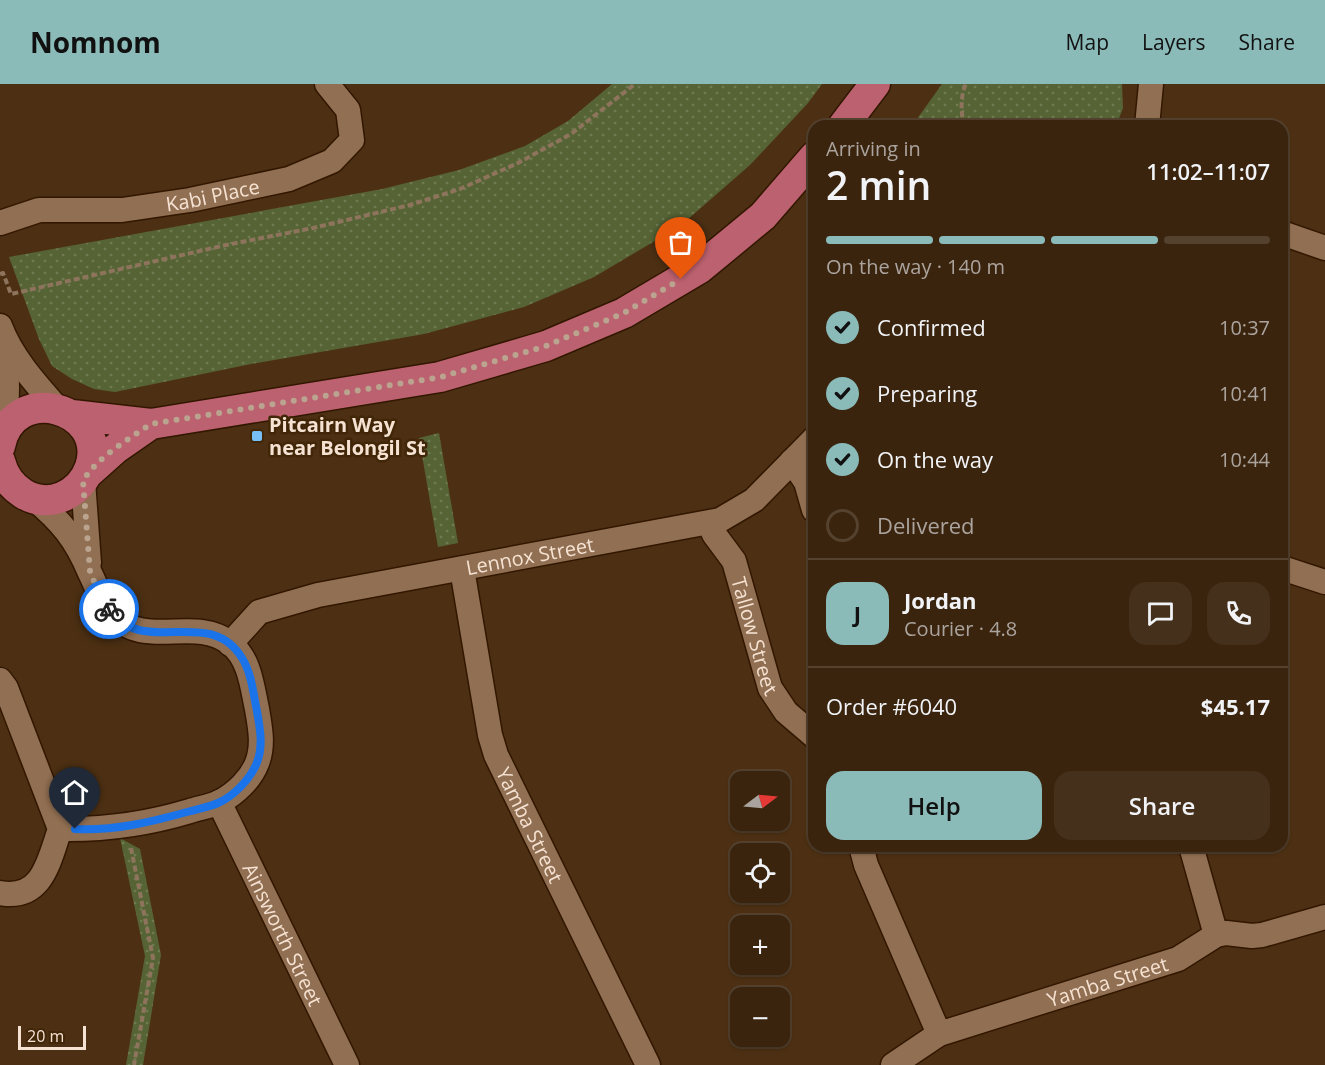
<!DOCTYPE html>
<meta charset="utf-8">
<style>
body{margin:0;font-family:"Open Sans",sans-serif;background:#45301c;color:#f1f3f6;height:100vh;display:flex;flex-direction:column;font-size:22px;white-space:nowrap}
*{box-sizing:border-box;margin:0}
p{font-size:20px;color:#aba49e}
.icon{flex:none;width:33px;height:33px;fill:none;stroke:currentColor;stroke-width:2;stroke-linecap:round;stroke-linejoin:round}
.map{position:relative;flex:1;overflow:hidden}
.panel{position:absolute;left:808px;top:36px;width:480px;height:732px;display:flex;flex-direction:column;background:#3a240e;border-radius:18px;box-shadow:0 2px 4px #0004,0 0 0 2px #54412e}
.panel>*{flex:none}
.needle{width:39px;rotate:74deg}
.fabs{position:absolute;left:730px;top:687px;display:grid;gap:12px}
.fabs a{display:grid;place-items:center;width:60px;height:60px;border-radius:12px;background:#3a240e;box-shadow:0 2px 4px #0004,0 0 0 2px #54412e;font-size:30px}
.scale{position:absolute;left:18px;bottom:15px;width:68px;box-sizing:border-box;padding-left:6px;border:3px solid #f5e2d2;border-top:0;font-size:16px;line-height:21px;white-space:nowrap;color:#f5e2d2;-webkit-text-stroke:4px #422608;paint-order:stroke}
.pin{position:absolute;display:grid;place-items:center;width:51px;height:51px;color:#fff;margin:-62px -26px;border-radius:50% 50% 50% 0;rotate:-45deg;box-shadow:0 0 6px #0007}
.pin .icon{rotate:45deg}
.courier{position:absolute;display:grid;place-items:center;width:60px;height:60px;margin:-30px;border:4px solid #1a73e8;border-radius:50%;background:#fff;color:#222;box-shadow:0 2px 8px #0007}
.summary em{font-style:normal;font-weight:600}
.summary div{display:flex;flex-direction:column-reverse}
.summary{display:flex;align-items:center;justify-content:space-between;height:102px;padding:0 18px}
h1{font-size:39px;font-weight:600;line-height:45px}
.bar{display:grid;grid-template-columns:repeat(4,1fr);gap:9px 6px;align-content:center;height:72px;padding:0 18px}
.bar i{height:8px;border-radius:4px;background:#54412e}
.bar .current{background:#8bbbb9}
.bar p{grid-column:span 4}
.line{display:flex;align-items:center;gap:15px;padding:0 18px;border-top:2px solid #54412e}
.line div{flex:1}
.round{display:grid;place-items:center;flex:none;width:63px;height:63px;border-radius:18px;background:#45301c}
ol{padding:0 18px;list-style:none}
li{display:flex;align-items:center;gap:18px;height:66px}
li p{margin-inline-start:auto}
li .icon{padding:6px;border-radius:50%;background:#8bbbb9;color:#111;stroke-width:4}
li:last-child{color:#aba49e}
li i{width:33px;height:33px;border:3px solid #54412e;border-radius:50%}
.button{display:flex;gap:12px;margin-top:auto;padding:12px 18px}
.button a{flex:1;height:69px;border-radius:18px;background:#8bbbb9;color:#111;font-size:24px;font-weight:600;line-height:69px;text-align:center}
.button a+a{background:#45301c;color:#f1f3f6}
header{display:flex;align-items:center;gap:36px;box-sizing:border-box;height:84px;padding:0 30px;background:#8bbbb9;color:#111}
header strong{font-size:28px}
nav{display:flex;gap:33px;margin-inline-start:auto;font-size:21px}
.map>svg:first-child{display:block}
</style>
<header>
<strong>Nomnom</strong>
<nav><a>Map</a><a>Layers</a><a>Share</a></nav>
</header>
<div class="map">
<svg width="1325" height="981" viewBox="0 0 1325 981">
<defs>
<pattern id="park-dots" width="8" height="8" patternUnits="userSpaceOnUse" patternTransform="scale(1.5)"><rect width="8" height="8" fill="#566435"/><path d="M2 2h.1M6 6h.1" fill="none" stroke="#6f7a51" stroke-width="1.8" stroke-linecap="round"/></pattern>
</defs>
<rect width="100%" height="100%" fill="#4d3013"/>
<path fill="url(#park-dots)" d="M 612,0 L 822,0 L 808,19 L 750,81 L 680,142 L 594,193 L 524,223 L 424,250 L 251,280 L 115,308 L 94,305 L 72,295 L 52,282 L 39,255 L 9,173 L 382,105 L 459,86 L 525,62 L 568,37 Z
M 942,0 L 1122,0 L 1123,24 L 1116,42 L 912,42 Z
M 439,349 L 458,459 L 438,463 L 419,354 Z
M 120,754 L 140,765 L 161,871 L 143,981 L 126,981 L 145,872 Z"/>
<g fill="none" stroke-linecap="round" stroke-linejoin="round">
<g stroke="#321700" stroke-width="27">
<g id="minor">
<path d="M 1147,42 L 1151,0"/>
<path id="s1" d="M 0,139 L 39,126 L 122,126 L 190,116 L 289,95 L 332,77 L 352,56 L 348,26 L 327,0"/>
<path d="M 1282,149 L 1325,164"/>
<path d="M 0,242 C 12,274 36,300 58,325"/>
<path d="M 6,346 L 7,304 L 6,257"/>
<path d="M 792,377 L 806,398 L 814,426"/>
<path d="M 83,397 L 89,479"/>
<path d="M 33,414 C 61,437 76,455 90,489 C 97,503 101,517 111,529 C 145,567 193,531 230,559 C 250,575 252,602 257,625 C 260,643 264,661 257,679 C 251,695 236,709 220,718 C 211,722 200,724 190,727 C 147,740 106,746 60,745"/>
<path id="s2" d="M 709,439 L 714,450 L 734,477 L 770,604 L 786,628 L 814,652"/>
<path d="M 1282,484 L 1325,498"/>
<path id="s3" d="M 462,485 L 490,651 L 496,671 L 648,981"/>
<path id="s4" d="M 230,560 L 259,528 L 318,511 L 720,436 L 754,416 L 814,355"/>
<path d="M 0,596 L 6,604 L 60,745 C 49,776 43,817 0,809"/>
<path id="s5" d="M 219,718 L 347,981"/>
<path d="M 861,762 L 866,781 L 939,950"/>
<path d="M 1191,762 L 1216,851"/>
<path id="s6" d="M 893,981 L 939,950 L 1178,875 L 1216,851 L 1226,849 L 1252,852 L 1262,851 L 1325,833"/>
</g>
</g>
<g stroke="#321700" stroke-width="33">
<path id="major" d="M 843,42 L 875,0
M 72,331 L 151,340 L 440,293 L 546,262 L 624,229 L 700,184 L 763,132 L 814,73
M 0,362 C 13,296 109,324 90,383 C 85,397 76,407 62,413 C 34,424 7,405 0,377
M 87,390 L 115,365 L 151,340"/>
</g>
<path stroke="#8e745c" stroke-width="4" stroke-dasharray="6 3" stroke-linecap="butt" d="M 964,42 C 961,29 960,12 966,0
M 0,190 L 3,189 L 11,210 L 226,161 L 313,144 L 410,121 L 460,105 L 518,79 L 571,50 L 635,0
M 131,764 L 153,874 L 134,981"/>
<use href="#minor" stroke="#916f52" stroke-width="24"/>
<use href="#major" stroke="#bc616f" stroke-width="30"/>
</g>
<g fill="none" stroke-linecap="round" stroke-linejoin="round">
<path stroke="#baa48f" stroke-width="6" stroke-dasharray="0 10.8" d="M 109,525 L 100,513 L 90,487 L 83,397 C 96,374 129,355 151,340 L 441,293 L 546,262 L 624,229 L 681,195"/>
<path stroke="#1a73e8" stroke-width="8" d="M 75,745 C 114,747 151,738 187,728 C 197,725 209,723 218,719 C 234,712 249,696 256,681 C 264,663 260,645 257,627 C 253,609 252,590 242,574 C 209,520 143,575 109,525"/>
</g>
<rect fill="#76c0f7" stroke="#422608" stroke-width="2" x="251" y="346" width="12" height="12" rx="3"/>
<g text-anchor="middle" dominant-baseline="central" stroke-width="5" stroke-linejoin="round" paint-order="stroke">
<g font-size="20" fill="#f5e2d2" stroke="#422608">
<text stroke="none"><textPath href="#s1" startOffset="216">Kabi Place</textPath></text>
<text stroke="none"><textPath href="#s4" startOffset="320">Lennox Street</textPath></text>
<text stroke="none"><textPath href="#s2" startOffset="123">Tallow Street</textPath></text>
<text stroke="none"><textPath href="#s3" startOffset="267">Yamba Street</textPath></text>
<text stroke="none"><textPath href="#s5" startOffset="147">Ainsworth Street</textPath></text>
<text stroke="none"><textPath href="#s6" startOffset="232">Yamba Street</textPath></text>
</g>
<g font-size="20" font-weight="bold" fill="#f5e2d2" stroke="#422608" text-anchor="start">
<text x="269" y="340">Pitcairn Way<tspan x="269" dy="23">near Belongil St</tspan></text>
</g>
</g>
</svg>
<div class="fabs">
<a><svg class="needle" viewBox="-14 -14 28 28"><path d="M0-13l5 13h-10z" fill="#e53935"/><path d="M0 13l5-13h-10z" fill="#aba49e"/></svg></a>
<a><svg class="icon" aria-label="locate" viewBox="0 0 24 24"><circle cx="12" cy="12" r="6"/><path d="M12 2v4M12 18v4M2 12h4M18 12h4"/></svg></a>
<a>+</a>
<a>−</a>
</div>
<div class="scale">20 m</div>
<div class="pin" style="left:681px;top:195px;background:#ea580c"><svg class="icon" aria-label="bag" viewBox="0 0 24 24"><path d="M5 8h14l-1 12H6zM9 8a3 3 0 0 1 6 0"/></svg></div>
<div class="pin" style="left:75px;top:745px;background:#1f2937"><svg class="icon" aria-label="home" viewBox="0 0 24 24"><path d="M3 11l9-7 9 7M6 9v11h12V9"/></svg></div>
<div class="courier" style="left:109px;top:525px"><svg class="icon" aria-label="bike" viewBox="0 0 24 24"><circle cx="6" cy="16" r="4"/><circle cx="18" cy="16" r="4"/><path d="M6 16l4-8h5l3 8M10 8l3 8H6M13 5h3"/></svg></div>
<section class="panel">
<div class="summary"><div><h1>2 min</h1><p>Arriving in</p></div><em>11:02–11:07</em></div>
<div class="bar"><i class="current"></i><i class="current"></i><i class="current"></i><i></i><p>On the way · 140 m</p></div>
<ol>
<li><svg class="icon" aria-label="check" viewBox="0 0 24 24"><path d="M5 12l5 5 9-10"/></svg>Confirmed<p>10:37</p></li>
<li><svg class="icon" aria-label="check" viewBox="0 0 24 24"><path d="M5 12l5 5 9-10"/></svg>Preparing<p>10:41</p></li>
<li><svg class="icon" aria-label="check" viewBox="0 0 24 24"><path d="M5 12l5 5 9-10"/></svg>On the way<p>10:44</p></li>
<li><i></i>Delivered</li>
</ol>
<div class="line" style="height:108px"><b class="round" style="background:#8bbbb9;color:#111">J</b><div><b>Jordan</b><p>Courier · 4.8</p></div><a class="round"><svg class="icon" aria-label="chat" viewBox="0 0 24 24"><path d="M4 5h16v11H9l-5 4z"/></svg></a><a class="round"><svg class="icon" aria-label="phone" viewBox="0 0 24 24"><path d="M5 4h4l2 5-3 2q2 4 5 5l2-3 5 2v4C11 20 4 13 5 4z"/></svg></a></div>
<div class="line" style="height:78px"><div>Order #6040</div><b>$45.17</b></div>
<div class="button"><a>Help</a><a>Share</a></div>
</section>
</div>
